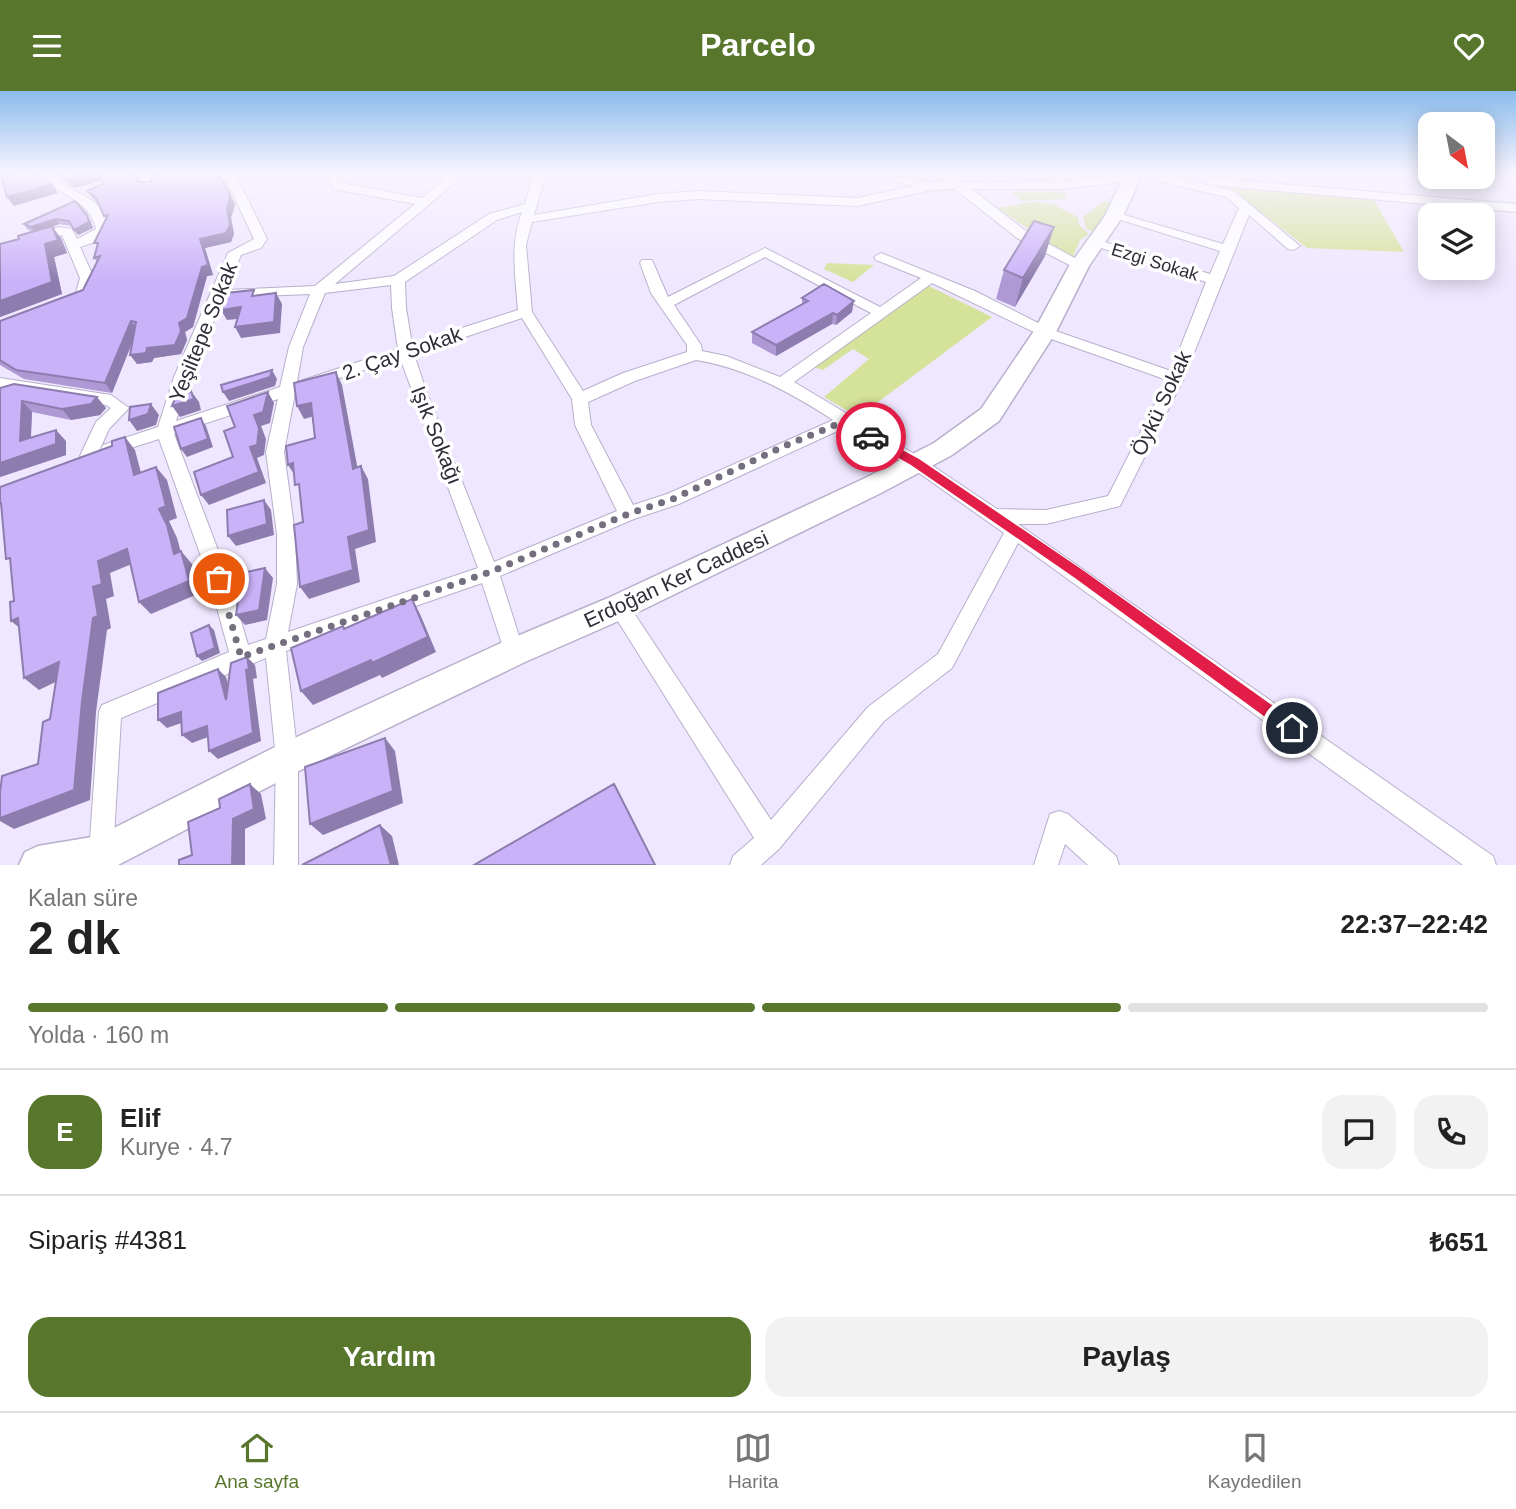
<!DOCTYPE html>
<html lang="tr">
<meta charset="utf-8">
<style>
body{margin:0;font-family:Arial,sans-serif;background:#f2f2f2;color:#222;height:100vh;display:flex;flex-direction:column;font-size:26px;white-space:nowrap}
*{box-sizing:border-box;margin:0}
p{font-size:23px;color:#767676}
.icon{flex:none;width:38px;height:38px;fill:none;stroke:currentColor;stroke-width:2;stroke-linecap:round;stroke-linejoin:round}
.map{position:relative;height:774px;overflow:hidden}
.panel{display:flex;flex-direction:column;background:#fff;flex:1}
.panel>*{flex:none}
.needle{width:46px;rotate:148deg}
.fabs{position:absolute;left:1418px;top:21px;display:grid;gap:14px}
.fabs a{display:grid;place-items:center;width:77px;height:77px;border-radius:14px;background:#fff;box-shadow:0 4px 18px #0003;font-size:35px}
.pin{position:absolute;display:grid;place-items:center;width:60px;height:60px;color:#fff;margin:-30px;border:4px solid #fff;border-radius:50%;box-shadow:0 2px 7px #0007}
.courier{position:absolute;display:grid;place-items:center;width:70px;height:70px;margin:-35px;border:5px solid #e11d48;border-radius:50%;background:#fff;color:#222;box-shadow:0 2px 9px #0007}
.headline em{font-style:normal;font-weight:700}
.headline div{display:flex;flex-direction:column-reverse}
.headline{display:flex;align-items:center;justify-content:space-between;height:119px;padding:0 28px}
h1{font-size:46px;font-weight:700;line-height:52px}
.bar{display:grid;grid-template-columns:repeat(4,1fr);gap:10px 7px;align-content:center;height:84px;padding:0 28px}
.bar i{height:9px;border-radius:5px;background:#e0e0e0}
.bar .current{background:#58772d}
.bar p{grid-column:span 4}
.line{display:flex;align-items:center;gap:18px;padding:0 28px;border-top:2px solid #e0e0e0}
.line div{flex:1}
.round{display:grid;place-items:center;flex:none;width:74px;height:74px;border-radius:21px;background:#f2f2f2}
.action{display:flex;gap:14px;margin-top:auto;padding:14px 28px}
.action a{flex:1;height:80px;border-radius:21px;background:#58772d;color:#fff;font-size:28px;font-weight:700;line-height:80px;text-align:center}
.action a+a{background:#f2f2f2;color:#222}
header{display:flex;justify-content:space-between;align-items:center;height:91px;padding:0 28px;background:#58772d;color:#fff;font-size:32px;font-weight:700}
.dock{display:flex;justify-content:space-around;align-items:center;height:98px;border-top:2px solid #e0e0e0;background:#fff;font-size:19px;color:#767676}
.dock a{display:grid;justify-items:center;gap:4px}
.dock .current{color:#58772d}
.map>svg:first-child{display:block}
</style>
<header><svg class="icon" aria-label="menu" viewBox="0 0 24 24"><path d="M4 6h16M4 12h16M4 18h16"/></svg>Parcelo<svg class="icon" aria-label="heart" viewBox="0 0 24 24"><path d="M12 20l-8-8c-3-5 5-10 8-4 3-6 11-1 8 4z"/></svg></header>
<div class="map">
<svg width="1516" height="774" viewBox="0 0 1516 774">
<rect width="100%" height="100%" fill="#efe7ff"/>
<path fill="#d5e29a" d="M 1229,96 L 1288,98 L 1374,109 L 1404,161 L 1307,157 Z
M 1063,100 L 1067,108 L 1021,110 L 1012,101 Z
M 1105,110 L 1112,112 L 1094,142 L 1086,137 L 1083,126 Z
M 1032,111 L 1053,113 L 1079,127 L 1078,133 L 1089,143 L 1080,149 L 1073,166 L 1027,143 L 1027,137 L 998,117 Z
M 827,172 L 874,174 L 853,191 L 824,178 Z
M 929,195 L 992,226 L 858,326 L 824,306 L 869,268 L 853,258 L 823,279 L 813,276 Z"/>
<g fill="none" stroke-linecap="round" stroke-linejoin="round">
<g stroke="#b8afcb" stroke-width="2">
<path id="minor" d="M 39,82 L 51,82 C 66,102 116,109 108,142 L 98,150 L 80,156 L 94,187 L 89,204 L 69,213 L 62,209 L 76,202 L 80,187 L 62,144 L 0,164 L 0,156 L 59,136 L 72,138 L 77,148 L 96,138 C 90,107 56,105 39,82 Z
M 139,82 L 151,82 L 155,95 L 153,98 L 145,98 Z
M 223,82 L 235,82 L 267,148 L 261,157 L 241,164 L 226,199 L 315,195 L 415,113 L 334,98 L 324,82 L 336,82 L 342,92 L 422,107 L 446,87 L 433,82 L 520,82 L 514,85 L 458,89 L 335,193 L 394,185 L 489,123 L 525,113 L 534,82 L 546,82 L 534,124 L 658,103 L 699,100 L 857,107 L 914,95 L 863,82 C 891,82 917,92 944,91 L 931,82 L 945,82 L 960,91 L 1063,90 L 1156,82 L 1234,100 L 1300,155 L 1293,159 L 1288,158 L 1249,124 L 1184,287 L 1120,415 L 1046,433 L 1018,433 L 1493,765 L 1496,774 L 1463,774 L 1018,452 L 952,577 L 884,630 L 779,758 L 761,774 L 730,774 L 733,765 L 754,747 L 609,516 L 612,510 L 619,508 L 626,510 L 771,729 L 868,616 L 938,563 L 1004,442 L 909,375 L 846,336 L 679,413 L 634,428 L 500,485 L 524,561 L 521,568 L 514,570 L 507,568 L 482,492 L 286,560 L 298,668 L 298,774 L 274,774 L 276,668 L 266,567 L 121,627 L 113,763 L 117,774 L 93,774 L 89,763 L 99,621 L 102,614 L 229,561 L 209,488 L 159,348 L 109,364 L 101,358 L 103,354 L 158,336 L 174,286 L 228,162 L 254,148 ZM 1138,85 L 1226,106 L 1239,117 L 1223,153 L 1114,121 L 1108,125 L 1220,160 L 1210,183 L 1101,150 L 1096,149 L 1089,153 L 1206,191 L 1171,280 L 1050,238 L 975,200 L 881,162 L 874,166 L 876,169 L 921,187 L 880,216 L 765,157 L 668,206 L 652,169 L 642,169 L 640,172 L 651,202 L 687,254 L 687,261 L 623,282 L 583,300 L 532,221 L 526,154 L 532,131 L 658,111 L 699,108 L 857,115 L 932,99 L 955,98 L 1017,147 L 1079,179 L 1086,175 L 1084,172 L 1027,141 L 972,98 L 1063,98 L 1133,90 L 1137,88 ZM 522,121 C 510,151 515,184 518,219 L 412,253 L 406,217 L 405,191 L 497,129 ZM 765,166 L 871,222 L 780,286 L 726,265 L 702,260 L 701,254 L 674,214 ZM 932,192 L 1040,244 L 1167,289 L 1108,405 L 1046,419 L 997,418 L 921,367 L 794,291 ZM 391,194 L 392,217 L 398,258 L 297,291 L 303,256 L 325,202 ZM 225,203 L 231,206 L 310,203 L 289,256 L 280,296 L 176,330 L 190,286 ZM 522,227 L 572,308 L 575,334 L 617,420 L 494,471 L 425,297 L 414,263 ZM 400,267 L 478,477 L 288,541 L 297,493 L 295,443 L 284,361 L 295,302 ZM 696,269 C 746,277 791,302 833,329 L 667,403 L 633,414 L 591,334 L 588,311 L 635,290 ZM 278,308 L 266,361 L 277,443 L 277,493 L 266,548 L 248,554 L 229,488 L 174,343 Z
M 633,82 L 675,82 C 666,88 642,88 633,82 Z
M 1213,87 L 1516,113 L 1516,121 L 1209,94 L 1207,91 Z
M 0,287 L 111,304 L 129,317 L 109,338 L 95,369 L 89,371 L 80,365 L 96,331 L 111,317 L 106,314 L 0,297 Z
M 1059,720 L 1068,723 L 1116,765 L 1119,774 L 1088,774 L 1065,753 L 1058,774 L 1034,774 L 1050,723 Z"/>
</g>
<g stroke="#b8afcb" stroke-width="3">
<path id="secondary" d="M 1125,82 L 1143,82 L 1123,125 L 1089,175 L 1056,241 L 999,330 L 952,364 L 881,402 L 630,525 L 525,571 L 299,680 L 118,774 L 19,774 L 25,761 L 38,755 L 98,745 L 275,656 L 503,551 L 608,507 L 863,388 L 934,352 L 981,318 L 1034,240 L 1069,175 L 1105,125 Z"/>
</g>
<use href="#minor" fill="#fff" fill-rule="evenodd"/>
<use href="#secondary" fill="#fff" fill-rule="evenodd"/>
</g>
<path fill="#ae99d5" d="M 55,82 L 137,82 L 140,91 L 150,91 L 152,86 L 151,82 L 219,82 L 235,113 L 231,127 L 234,143 L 231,151 L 205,157 L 213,184 L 207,185 L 193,236 L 185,241 L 187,249 L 181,263 L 154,267 L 152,271 L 137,273 L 133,250 L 112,302 L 24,288 L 0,274 L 0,230 L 83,199 L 97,171 L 94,167 L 106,128 L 99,114 L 93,108 L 87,100 L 103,93 L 102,89 L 74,97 Z
M 75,110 L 90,129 L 93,137 L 78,144 L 72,135 L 59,133 L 52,136 L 61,147 L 67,162 L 54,166 L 62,203 L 0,226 L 0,153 L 19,148 L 33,141 L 27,138 L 24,133 Z
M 1045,165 L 1015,216 L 996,208 L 1004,179 Z
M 802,207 L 852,221 L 836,234 L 832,233 L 776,265 L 752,252 L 752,241 L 802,213 Z
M 0,297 L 106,317 L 100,324 L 71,329 L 32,321 L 31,347 L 66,350 L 66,364 L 0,386 Z"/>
<path fill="#8d7dae" d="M 91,82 L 100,82 L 104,89 L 74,97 L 68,89 Z
M 222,88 L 235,113 L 231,127 L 234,143 L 231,151 L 205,157 L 213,184 L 207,185 L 193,236 L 185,241 L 187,249 L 181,263 L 154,267 L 152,271 L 137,273 L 130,264 L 147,257 L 179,232 L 200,148 Z
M 52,93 L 58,102 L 14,115 L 7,106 Z
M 87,124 L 90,129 L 93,137 L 78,144 L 74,139 Z
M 56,128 L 59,133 L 52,136 L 61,147 L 67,162 L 54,166 L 62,203 L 0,226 L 0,210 L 45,153 L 31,136 Z
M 1054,136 L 1045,165 L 1015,216 L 1023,187 Z
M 276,202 L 282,213 L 280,242 L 241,247 L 235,236 Z
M 854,210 L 852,221 L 836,234 L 837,224 Z
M 241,216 L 247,227 L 227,229 L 221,219 Z
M 833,222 L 832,233 L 776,265 L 776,254 Z
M 131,230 L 137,239 L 112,302 L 105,292 Z
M 272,279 L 277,288 L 275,295 L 229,310 L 223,301 Z
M 336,281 L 342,294 L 360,390 L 353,378 Z
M 191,300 L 199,311 L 201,319 L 180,326 L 172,315 Z
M 268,301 L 274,312 L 270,332 L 261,335 L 266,348 L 264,364 L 257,367 L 266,392 L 209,414 L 201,404 L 250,356 L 254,324 Z
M 97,306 L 106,317 L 100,324 L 71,329 L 62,318 Z
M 22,310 L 32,321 L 30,361 L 20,350 Z
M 311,312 L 318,324 L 304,328 L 297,315 Z
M 151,313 L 159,324 L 156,334 L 137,340 L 129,329 Z
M 201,327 L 206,335 L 213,356 L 187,366 L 181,358 Z
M 56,339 L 66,350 L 66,364 L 0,386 L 0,372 Z
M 125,346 L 135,359 L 145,397 L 134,384 Z
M 293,372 L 296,386 L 288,374 Z
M 361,375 L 368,388 L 376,451 L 355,458 L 360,491 L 309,508 L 300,496 L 348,446 Z
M 156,376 L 167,389 L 177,427 L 169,430 L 177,447 L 185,476 L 174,463 L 159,418 Z
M 264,409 L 271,419 L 274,444 L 236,455 L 228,445 Z
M 127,458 L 139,470 L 110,482 L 114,505 L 106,508 L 111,537 L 107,539 L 96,621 L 90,709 L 14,738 L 0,730 L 0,727 L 82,610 L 93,496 L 98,470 Z
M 181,460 L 192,473 L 200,502 L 151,523 L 139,511 Z
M 265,477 L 273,487 L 267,529 L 245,534 L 236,524 Z
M 412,508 L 420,523 L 436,561 L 382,587 L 380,584 L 313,614 L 301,600 Z
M 18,527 L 26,542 L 11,530 Z
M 209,534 L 214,539 L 220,562 L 202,570 L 197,565 Z
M 247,566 L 255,574 L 257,587 L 253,588 L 261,650 L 218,668 L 209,660 L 246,579 Z
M 59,571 L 74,582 L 39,599 L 24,587 Z
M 218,578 L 226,586 L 235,617 L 226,609 Z
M 181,621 L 190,629 L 167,637 L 158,629 Z
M 207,635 L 216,643 L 192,652 L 182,644 Z
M 385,647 L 395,660 L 403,712 L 323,744 L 310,733 Z
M 250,693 L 261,703 L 266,728 L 245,738 L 245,774 L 232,774 L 233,728 Z
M 380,734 L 392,745 L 399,774 L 391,774 Z"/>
<path fill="#cab2f8" stroke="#8d7dae" stroke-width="2" d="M 9,82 L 39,82 L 52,93 L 7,106 L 1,84 Z
M 60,82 L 91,82 L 68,89 Z
M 99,82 L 135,82 L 138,91 L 150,91 L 152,86 L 151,82 L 218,82 L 220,88 L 222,88 L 230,104 L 227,118 L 230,134 L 226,142 L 200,148 L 208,174 L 202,176 L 187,227 L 179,232 L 181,240 L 175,254 L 147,257 L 146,262 L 130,264 L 136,231 L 131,230 L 105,292 L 16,279 L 0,269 L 0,230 L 83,199 L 100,165 L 94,167 L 98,152 L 94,152 L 108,124 L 104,125 L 96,107 L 87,100 L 103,93 Z
M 75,110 L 87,124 L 89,131 L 74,139 L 69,130 L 56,128 L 31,136 L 24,133 Z
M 1034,130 L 1054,136 L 1023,187 L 1004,179 Z
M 52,135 L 58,149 L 45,153 L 52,191 L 0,210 L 0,153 L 19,148 L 18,145 Z
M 824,193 L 854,210 L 837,224 L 833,222 L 776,254 L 752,241 L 808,210 L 802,207 Z
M 254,199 L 252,205 L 276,202 L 274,231 L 235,236 L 241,216 L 221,219 L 226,202 Z
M 272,279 L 270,286 L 223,301 L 221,294 Z
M 336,281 L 353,378 L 361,375 L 369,439 L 348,446 L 353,479 L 300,496 L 294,434 L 303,431 L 299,393 L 295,394 L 293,372 L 288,374 L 286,355 L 315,347 L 311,312 L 297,315 L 294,292 Z
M 14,293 L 97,306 L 91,313 L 62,318 L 22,310 L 20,350 L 56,339 L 56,353 L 0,372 L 0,297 Z
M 191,300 L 194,308 L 172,315 L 176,305 Z
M 268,301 L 263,321 L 254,324 L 259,337 L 257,354 L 250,356 L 259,381 L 201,404 L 194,381 L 233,366 L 224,340 L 235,336 L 227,315 Z
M 151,313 L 148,323 L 129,329 L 130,316 Z
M 201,327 L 208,348 L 181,358 L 174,336 Z
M 125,346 L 134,384 L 156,376 L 166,415 L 159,418 L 167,434 L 174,463 L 181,460 L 189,490 L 139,511 L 127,458 L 98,470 L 102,493 L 93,496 L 98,525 L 93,527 L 82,610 L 74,699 L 0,727 L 0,702 L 2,685 L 38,673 L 43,631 L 50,628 L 59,571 L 24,587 L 18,527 L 11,530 L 10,511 L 14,510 L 10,467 L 6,468 L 1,412 L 0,412 L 0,396 L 112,355 L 112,350 Z
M 264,409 L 267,433 L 228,445 L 227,419 Z
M 265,477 L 259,519 L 236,524 L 242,482 Z
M 412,508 L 428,546 L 372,572 L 371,569 L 301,600 L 291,557 L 343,535 L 344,538 Z
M 209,534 L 215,557 L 197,565 L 191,542 Z
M 247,566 L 249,578 L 246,579 L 253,642 L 209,660 L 207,635 L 182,644 L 181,621 L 158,629 L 158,602 L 218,578 L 226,609 L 231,572 Z
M 385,647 L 393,700 L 310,733 L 305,676 Z
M 250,693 L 254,718 L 233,728 L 232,774 L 179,774 L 179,769 L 192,764 L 188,731 L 220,717 L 219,708 Z
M 614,693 L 655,774 L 474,774 Z
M 380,734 L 391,774 L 302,774 Z"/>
<linearGradient id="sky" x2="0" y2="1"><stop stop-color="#8bbced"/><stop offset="0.43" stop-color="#f8f4ff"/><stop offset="1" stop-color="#f8f4ff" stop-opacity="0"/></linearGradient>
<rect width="1516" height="190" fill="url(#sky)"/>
<path fill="#e11d48" d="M 871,342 L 919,368 L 1084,480 L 1297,632 L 1300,637 L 1297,642 L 1287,642 L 1075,487 L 911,374 L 867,349 L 867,344 Z"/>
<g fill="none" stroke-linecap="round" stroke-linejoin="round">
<path stroke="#746e7e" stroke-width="7" stroke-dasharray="0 12.6" d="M 219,488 L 241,566 L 490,481 L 628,423 L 673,408 L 782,356 L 845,330 L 871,346"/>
</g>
<g text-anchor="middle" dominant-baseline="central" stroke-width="7" stroke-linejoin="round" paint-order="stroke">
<g font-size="18" fill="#312d38" stroke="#fff">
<text transform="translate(1155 171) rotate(17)">Ezgi Sokak</text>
</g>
<g font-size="21" fill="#312d38" stroke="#fff">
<text transform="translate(203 241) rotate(-68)">Yeşiltepe Sokak</text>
<text transform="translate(402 262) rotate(-19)">2. Çay Sokak</text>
<text transform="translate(1161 312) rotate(-65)">Öykü Sokak</text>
<text transform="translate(437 344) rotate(68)">Işık Sokağı</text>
<text transform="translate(676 488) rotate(-25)">Erdoğan Ker Caddesi</text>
</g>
</g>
</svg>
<div class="fabs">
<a><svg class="needle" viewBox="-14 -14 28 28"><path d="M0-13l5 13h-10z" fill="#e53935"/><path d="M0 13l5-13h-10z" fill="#767676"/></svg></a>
<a><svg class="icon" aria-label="layers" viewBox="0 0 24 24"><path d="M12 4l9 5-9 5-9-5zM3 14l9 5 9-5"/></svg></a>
</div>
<div class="pin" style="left:219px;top:488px;background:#ea580c"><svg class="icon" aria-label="bag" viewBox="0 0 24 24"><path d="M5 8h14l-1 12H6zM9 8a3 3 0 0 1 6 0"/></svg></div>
<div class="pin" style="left:1292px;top:637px;background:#1f2937"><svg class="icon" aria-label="home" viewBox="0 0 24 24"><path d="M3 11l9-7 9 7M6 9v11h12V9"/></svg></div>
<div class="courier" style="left:871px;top:346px"><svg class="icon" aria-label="car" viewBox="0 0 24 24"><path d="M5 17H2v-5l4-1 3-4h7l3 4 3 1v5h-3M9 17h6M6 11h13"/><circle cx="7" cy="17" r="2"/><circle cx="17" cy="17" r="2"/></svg></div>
</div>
<section class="panel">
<div class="headline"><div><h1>2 dk</h1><p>Kalan süre</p></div><em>22:37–22:42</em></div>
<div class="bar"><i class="current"></i><i class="current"></i><i class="current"></i><i></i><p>Yolda · 160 m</p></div>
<div class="line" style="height:126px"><b class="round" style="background:#58772d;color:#fff">E</b><div><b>Elif</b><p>Kurye · 4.7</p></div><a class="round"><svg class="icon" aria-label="chat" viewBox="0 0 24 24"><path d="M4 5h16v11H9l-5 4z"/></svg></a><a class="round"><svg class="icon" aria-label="phone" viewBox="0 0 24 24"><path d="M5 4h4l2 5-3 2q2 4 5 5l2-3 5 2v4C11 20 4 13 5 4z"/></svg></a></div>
<div class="line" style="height:91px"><div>Sipariş #4381</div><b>₺651</b></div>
<div class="action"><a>Yardım</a><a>Paylaş</a></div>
</section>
<nav class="dock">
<a class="current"><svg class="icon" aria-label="home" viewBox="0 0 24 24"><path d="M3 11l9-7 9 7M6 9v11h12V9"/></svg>Ana sayfa</a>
<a><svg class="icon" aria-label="map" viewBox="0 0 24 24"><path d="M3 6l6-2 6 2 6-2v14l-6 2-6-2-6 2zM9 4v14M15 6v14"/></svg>Harita</a>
<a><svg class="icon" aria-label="saved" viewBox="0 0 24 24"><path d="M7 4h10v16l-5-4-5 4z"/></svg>Kaydedilen</a>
</nav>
